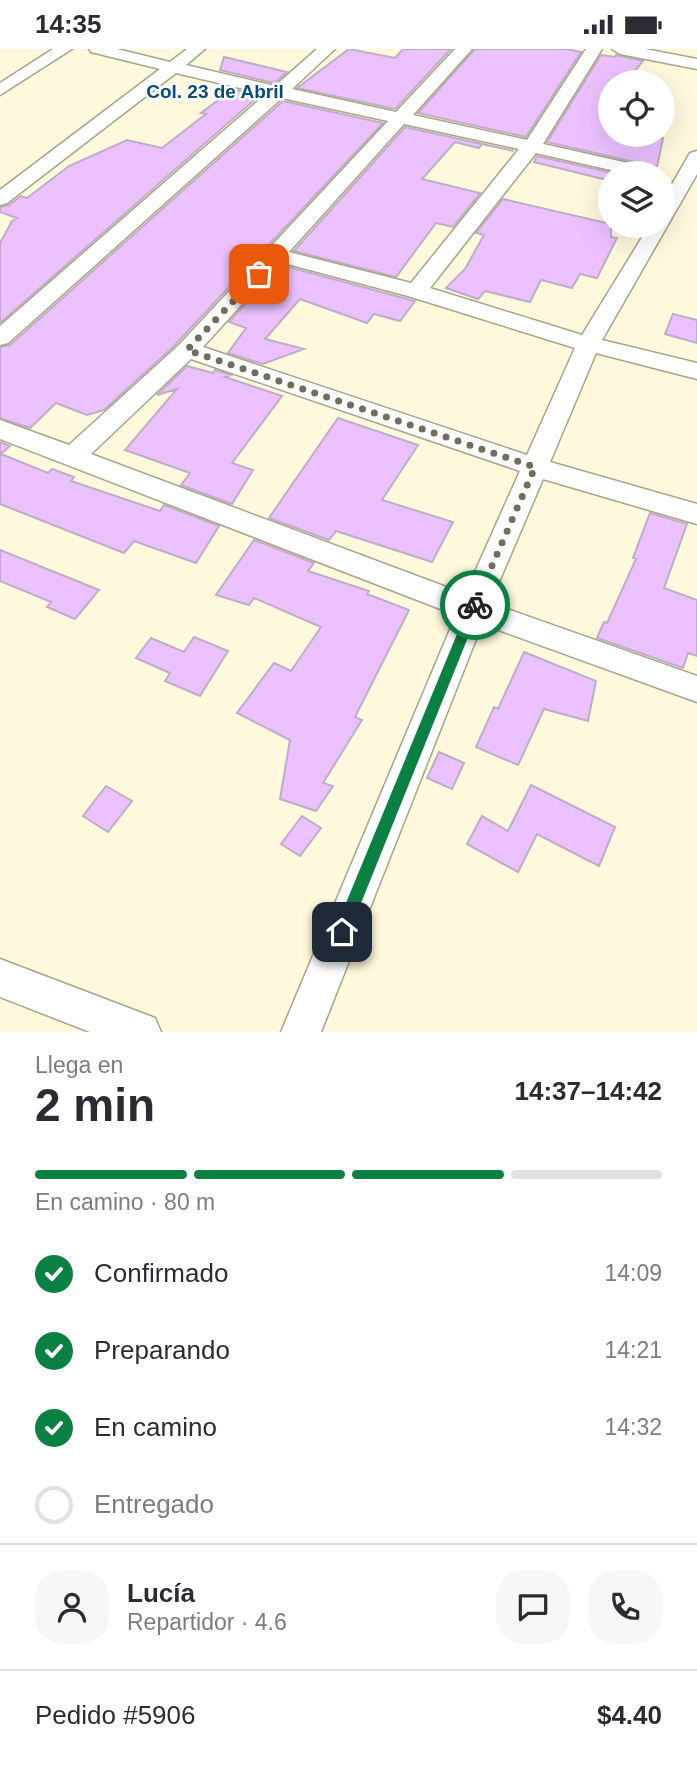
<!DOCTYPE html>
<html lang="es">
<meta charset="utf-8">
<style>
body{margin:0;font-family:Arial,sans-serif;background:#f7f7f7;color:#2b2b33;height:100vh;display:flex;flex-direction:column;font-size:26px;white-space:nowrap}
*{box-sizing:border-box;margin:0}
p{font-size:23px;color:#7c7c81}
.icon{flex:none;width:38px;height:38px;fill:none;stroke:currentColor;stroke-width:2;stroke-linecap:round;stroke-linejoin:round}
.map{position:relative;height:983px;overflow:hidden}
.details{display:flex;flex-direction:column;background:#fff;flex:1}
.details>*{flex:none}
.fabs{position:absolute;left:598px;top:21px;display:grid;gap:14px}
.fabs a{display:grid;place-items:center;width:77px;height:77px;border-radius:50%;background:#fff;box-shadow:0 7px 28px #0002;font-size:35px}
.pin{position:absolute;display:grid;place-items:center;width:60px;height:60px;color:#fff;margin:-30px;border-radius:14px;box-shadow:0 4px 10px #0006}
.courier{position:absolute;display:grid;place-items:center;width:70px;height:70px;margin:-35px;border:5px solid #0b8043;border-radius:50%;background:#fff;color:#222;box-shadow:0 2px 9px #0007}
.overview em{font-style:normal;font-weight:700}
.overview div{display:flex;flex-direction:column-reverse}
.overview{display:flex;align-items:center;justify-content:space-between;height:119px;padding:0 35px}
h1{font-size:46px;font-weight:700;line-height:52px}
.bar{display:grid;grid-template-columns:repeat(4,1fr);gap:10px 7px;align-content:center;height:84px;padding:0 35px}
.bar i{height:9px;border-radius:5px;background:#e1e1e2}
.bar .active{background:#0b8043}
.bar p{grid-column:span 4}
.line{display:flex;align-items:center;gap:18px;padding:0 35px;border-top:2px solid #e1e1e2}
.line div{flex:1}
.round{display:grid;place-items:center;flex:none;width:74px;height:74px;border-radius:28px;background:#f7f7f7}
ol{padding:0 35px;list-style:none}
li{display:flex;align-items:center;gap:21px;height:77px}
li p{margin-inline-start:auto}
li .icon{padding:7px;border-radius:50%;background:#0b8043;color:#fff;stroke-width:4}
li:last-child{color:#7c7c81}
li i{width:38px;height:38px;border:4px solid #e1e1e2;border-radius:50%}
.status{display:flex;justify-content:space-between;align-items:center;height:49px;padding:0 35px;background:#fff;direction:ltr}
.status svg{height:19px;fill:currentColor}
.map>svg:first-child{display:block}
</style>
<div class="status"><b>14:35</b><svg viewBox="0 0 49 12"><path d="M0 12V9h3v3zM5 12V6h3v6zM10 12V3h3v9zM15 12V0h3v12zM26 1h20v11H26zM47 4h2v5h-2z"/></svg></div>
<div class="map">
<svg width="697" height="983" viewBox="0 0 697 983">
<rect width="100%" height="100%" fill="#fef9dd"/>
<path fill="#ecc1ff" stroke="#beaec5" stroke-width="2" d="M 349,0 L 395,9 L 403,0 L 451,0 L 395,60 L 297,39 Z
M 475,0 L 567,0 L 581,3 L 526,88 L 418,64 Z
M 601,6 L 615,8 L 616,6 L 643,12 L 626,33 L 611,33 L 611,86 L 645,86 L 663,89 L 657,118 L 547,93 Z
M 224,8 L 287,23 L 274,34 L 220,21 Z
M 237,41 L 260,46 L 0,274 L 0,194 L 12,172 L 17,169 L 0,163 L 0,158 L 9,156 L 21,147 L 27,149 L 69,117 L 127,91 L 162,99 L 206,65 L 201,64 L 222,48 Z
M 283,52 L 383,74 L 173,298 L 104,361 L 87,366 L 56,354 L 30,379 L 0,369 L 0,298 L 10,296 Z
M 405,78 L 514,102 L 482,95 L 479,99 L 455,93 L 422,130 L 480,144 L 453,178 L 436,174 L 396,228 L 294,202 Z
M 537,107 L 613,124 L 611,124 L 611,132 L 534,113 Z
M 503,150 L 611,175 L 611,188 L 617,189 L 597,229 L 580,225 L 572,239 L 541,231 L 530,253 L 485,242 L 478,250 L 446,239 L 465,220 L 484,186 L 476,184 Z
M 281,216 L 407,250 L 415,252 L 400,272 L 374,265 L 367,274 L 300,250 L 265,290 L 304,300 L 263,315 L 228,304 L 246,279 L 229,273 Z
M 673,265 L 697,271 L 697,294 L 665,285 Z
M 187,317 L 213,324 L 215,321 L 231,326 L 225,328 L 282,347 L 232,414 L 253,421 L 232,455 L 181,436 L 190,424 L 125,401 L 177,340 L 157,346 Z
M 338,369 L 418,396 L 382,451 L 453,473 L 432,513 L 336,482 L 329,491 L 269,469 Z
M 0,393 L 10,397 L 1,405 L 48,424 L 52,420 L 74,428 L 71,432 L 160,462 L 164,456 L 219,477 L 196,514 L 134,492 L 124,504 L 0,455 Z
M 650,464 L 687,475 L 664,539 L 697,551 L 697,607 L 688,604 L 683,619 L 597,589 L 604,573 L 607,574 L 636,510 L 633,509 Z
M 254,491 L 314,514 L 308,522 L 369,542 L 367,545 L 409,561 L 355,668 L 362,671 L 323,734 L 333,737 L 316,762 L 280,750 L 290,691 L 237,664 L 274,614 L 291,622 L 321,578 L 254,549 L 249,556 L 216,546 Z
M 0,501 L 99,541 L 75,570 L 47,558 L 51,553 L 0,532 Z
M 194,588 L 228,602 L 200,647 L 165,632 L 170,624 L 136,609 L 151,589 L 184,603 Z
M 524,603 L 596,632 L 588,672 L 544,660 L 518,716 L 476,698 L 494,658 L 498,660 Z
M 439,703 L 464,714 L 452,740 L 427,729 Z
M 531,736 L 615,778 L 599,817 L 537,785 L 518,823 L 467,795 L 482,767 L 508,782 Z
M 106,737 L 132,752 L 108,783 L 83,767 Z
M 302,767 L 321,779 L 300,807 L 281,795 Z"/>
<g fill="none" stroke-linecap="round" stroke-linejoin="round">
<g stroke="#a8a389" stroke-width="3">
<path id="minor" d="M 53,0 L 72,0 L 0,46 L 0,34 Z
M 89,0 L 117,0 L 170,13 L 187,0 L 205,0 L 186,16 L 275,37 L 317,0 L 335,0 L 292,40 L 396,63 L 455,0 L 472,0 L 413,66 L 527,91 L 586,0 L 602,0 L 543,95 L 655,120 L 657,124 L 624,124 L 536,104 L 430,239 L 582,286 L 649,177 L 663,177 L 663,151 L 690,104 L 697,102 L 697,125 L 602,291 L 697,314 L 697,330 L 596,304 L 550,413 L 697,455 L 697,475 L 543,430 L 490,554 L 697,627 L 697,653 L 482,575 L 321,983 L 281,983 L 456,566 L 0,390 L 0,371 L 69,396 L 179,296 L 388,72 L 282,49 L 8,294 L 0,296 L 0,277 L 266,45 L 176,24 L 7,154 L 0,156 L 0,141 L 160,20 L 91,3 ZM 404,75 L 519,100 L 411,234 L 289,203 ZM 280,213 L 408,247 L 575,299 L 527,406 L 203,298 ZM 191,310 L 520,422 L 465,545 L 91,405 Z
M 612,0 L 645,0 L 697,10 L 697,20 L 620,5 Z
M 0,910 L 155,969 L 161,983 L 90,983 L 0,948 Z"/>
</g>
<use href="#minor" fill="#fff" fill-rule="evenodd"/>
</g>
<path fill="#0b8043" d="M 475,551 L 481,556 L 347,889 L 342,891 L 336,889 L 334,883 L 469,556 Z"/>
<g fill="none" stroke-linecap="round" stroke-linejoin="round">
<path stroke="#716e5d" stroke-width="7" stroke-dasharray="0 12.6" d="M 259,225 L 187,301 L 535,418 L 475,556"/>
</g>
<g text-anchor="middle" dominant-baseline="central" stroke-width="5" stroke-linejoin="round" paint-order="stroke">
<g font-size="19" font-weight="bold" fill="#084c7b" stroke="#fff">
<text x="215" y="42">Col. 23 de Abril</text>
</g>
</g>
</svg>
<div class="fabs">
<a><svg class="icon" aria-label="locate" viewBox="0 0 24 24"><circle cx="12" cy="12" r="6"/><path d="M12 2v4M12 18v4M2 12h4M18 12h4"/></svg></a>
<a><svg class="icon" aria-label="layers" viewBox="0 0 24 24"><path d="M12 4l9 5-9 5-9-5zM3 14l9 5 9-5"/></svg></a>
</div>
<div class="pin" style="left:259px;top:225px;background:#ea580c"><svg class="icon" aria-label="bag" viewBox="0 0 24 24"><path d="M5 8h14l-1 12H6zM9 8a3 3 0 0 1 6 0"/></svg></div>
<div class="pin" style="left:342px;top:883px;background:#1f2937"><svg class="icon" aria-label="home" viewBox="0 0 24 24"><path d="M3 11l9-7 9 7M6 9v11h12V9"/></svg></div>
<div class="courier" style="left:475px;top:556px"><svg class="icon" aria-label="bike" viewBox="0 0 24 24"><circle cx="6" cy="16" r="4"/><circle cx="18" cy="16" r="4"/><path d="M6 16l4-8h5l3 8M10 8l3 8H6M13 5h3"/></svg></div>
</div>
<section class="details">
<div class="overview"><div><h1>2 min</h1><p>Llega en</p></div><em>14:37–14:42</em></div>
<div class="bar"><i class="active"></i><i class="active"></i><i class="active"></i><i></i><p>En camino · 80 m</p></div>
<ol>
<li><svg class="icon" aria-label="check" viewBox="0 0 24 24"><path d="M5 12l5 5 9-10"/></svg>Confirmado<p>14:09</p></li>
<li><svg class="icon" aria-label="check" viewBox="0 0 24 24"><path d="M5 12l5 5 9-10"/></svg>Preparando<p>14:21</p></li>
<li><svg class="icon" aria-label="check" viewBox="0 0 24 24"><path d="M5 12l5 5 9-10"/></svg>En camino<p>14:32</p></li>
<li><i></i>Entregado</li>
</ol>
<div class="line" style="height:126px"><a class="round"><svg class="icon" aria-label="person" viewBox="0 0 24 24"><circle cx="12" cy="8" r="4"/><path d="M4 21q1-7 8-7t8 7"/></svg></a><div><b>Lucía</b><p>Repartidor · 4.6</p></div><a class="round"><svg class="icon" aria-label="chat" viewBox="0 0 24 24"><path d="M4 5h16v11H9l-5 4z"/></svg></a><a class="round"><svg class="icon" aria-label="phone" viewBox="0 0 24 24"><path d="M5 4h4l2 5-3 2q2 4 5 5l2-3 5 2v4C11 20 4 13 5 4z"/></svg></a></div>
<div class="line" style="height:91px"><div>Pedido #5906</div><b>$4.40</b></div>
</section>
